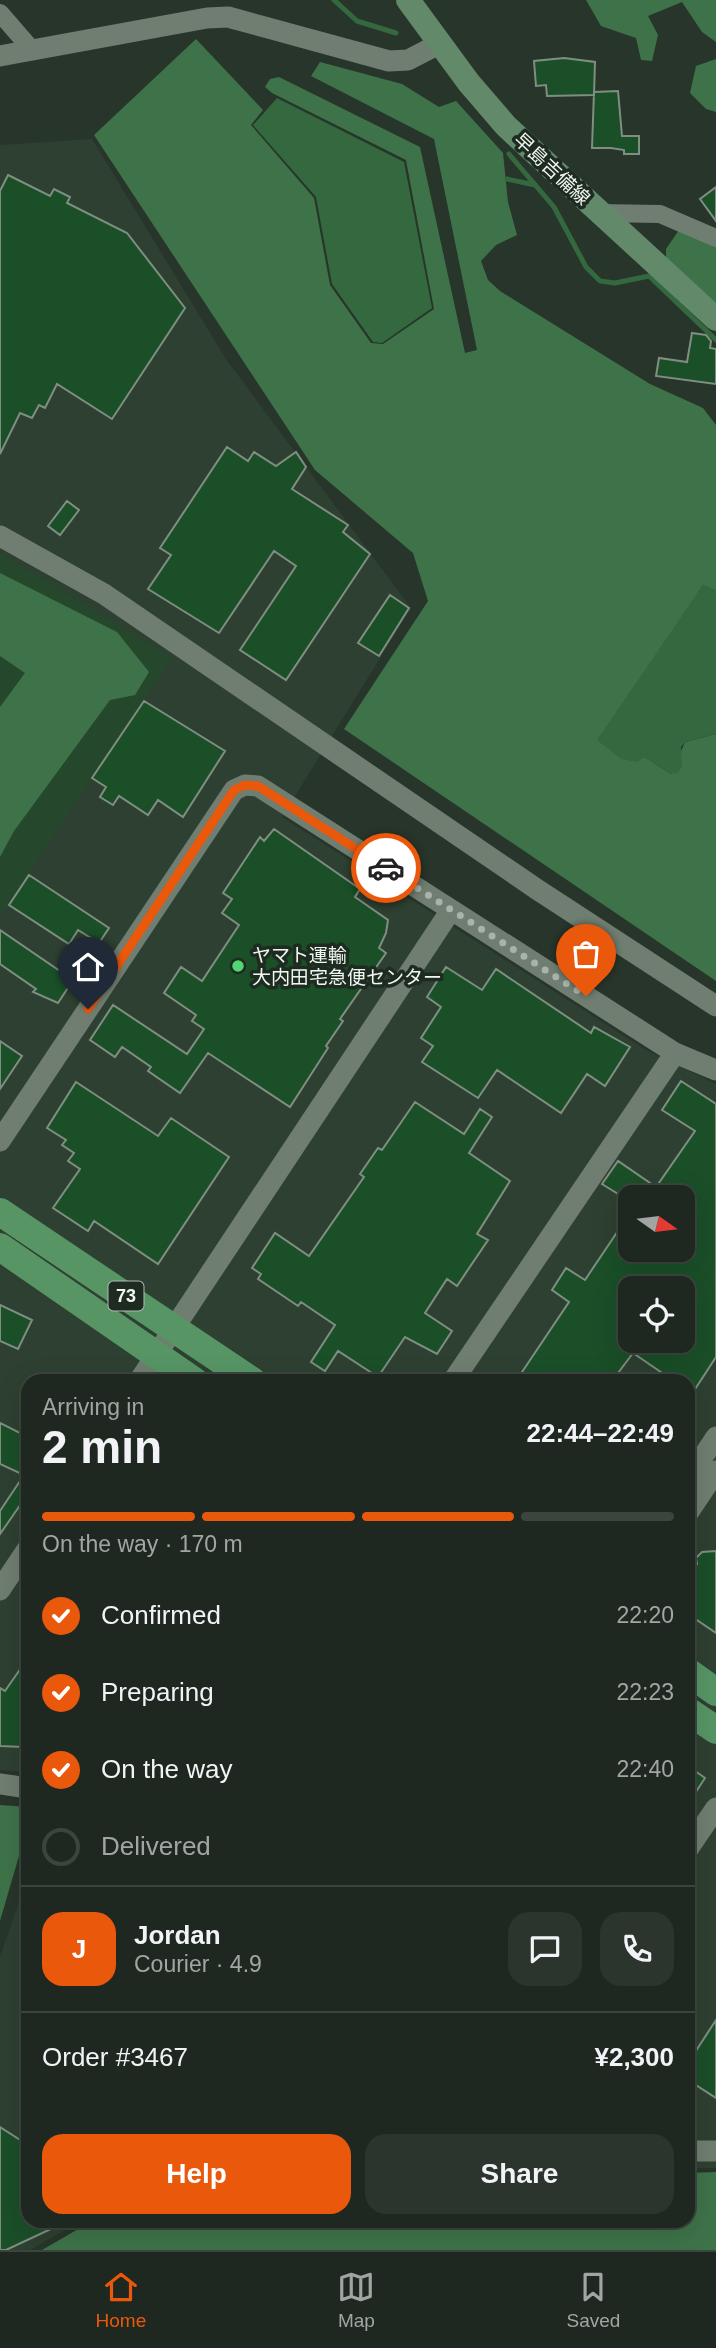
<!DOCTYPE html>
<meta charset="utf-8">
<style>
body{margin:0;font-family:Helvetica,"Noto Sans JP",sans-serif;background:#2b342d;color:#f1f3f6;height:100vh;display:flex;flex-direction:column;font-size:26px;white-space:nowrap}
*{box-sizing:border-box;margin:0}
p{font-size:23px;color:#a1a6a5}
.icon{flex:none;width:38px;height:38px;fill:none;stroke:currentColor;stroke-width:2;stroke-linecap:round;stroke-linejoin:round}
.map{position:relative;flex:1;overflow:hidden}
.details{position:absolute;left:21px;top:1374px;width:674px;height:854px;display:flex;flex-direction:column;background:#1e2820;border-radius:21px;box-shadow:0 7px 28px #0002,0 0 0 2px #3c443e}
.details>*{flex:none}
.needle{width:46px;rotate:104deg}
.fabs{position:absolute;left:618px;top:1185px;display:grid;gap:14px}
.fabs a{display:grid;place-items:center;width:77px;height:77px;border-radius:14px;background:#1e2820;box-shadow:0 7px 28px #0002,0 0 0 2px #3c443e;font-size:35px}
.pin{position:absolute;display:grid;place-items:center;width:60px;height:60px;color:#fff;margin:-72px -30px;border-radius:50% 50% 50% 0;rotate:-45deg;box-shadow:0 0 7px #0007}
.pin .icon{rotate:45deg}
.courier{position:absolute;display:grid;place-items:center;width:70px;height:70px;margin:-35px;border:5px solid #ea580c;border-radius:50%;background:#fff;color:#222;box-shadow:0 2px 9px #0007}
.headline em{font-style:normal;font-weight:700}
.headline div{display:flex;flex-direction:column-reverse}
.headline{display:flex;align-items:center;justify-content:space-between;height:119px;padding:0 21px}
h1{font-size:46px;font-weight:700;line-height:52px}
.bar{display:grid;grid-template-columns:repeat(4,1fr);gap:10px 7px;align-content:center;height:84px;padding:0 21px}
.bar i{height:9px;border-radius:5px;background:#3c443e}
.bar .active{background:#ea580c}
.bar p{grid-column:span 4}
.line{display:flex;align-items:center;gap:18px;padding:0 21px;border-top:2px solid #3c443e}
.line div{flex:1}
.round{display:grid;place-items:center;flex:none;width:74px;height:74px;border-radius:21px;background:#2b342d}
ol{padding:0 21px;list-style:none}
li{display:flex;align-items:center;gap:21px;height:77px}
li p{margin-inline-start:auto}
li .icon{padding:7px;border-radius:50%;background:#ea580c;color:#fff;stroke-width:4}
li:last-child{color:#a1a6a5}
li i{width:38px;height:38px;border:4px solid #3c443e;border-radius:50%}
.action{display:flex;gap:14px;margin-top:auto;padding:14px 21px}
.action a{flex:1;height:80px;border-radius:21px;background:#ea580c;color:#fff;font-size:28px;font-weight:700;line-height:80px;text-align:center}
.action a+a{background:#2b342d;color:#f1f3f6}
.dock{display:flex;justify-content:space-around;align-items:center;height:98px;border-top:2px solid #3c443e;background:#1e2820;font-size:19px;color:#a1a6a5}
.dock a{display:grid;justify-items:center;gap:4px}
.dock .active{color:#ea580c}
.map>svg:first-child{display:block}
</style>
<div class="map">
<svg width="716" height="2250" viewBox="0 0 716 2250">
<rect width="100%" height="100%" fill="#28352a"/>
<path fill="#2e4031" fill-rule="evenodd" d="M 92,139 L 226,359 L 411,608 L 282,817 L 646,1050 L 716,1084 L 716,2168 L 688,2168 L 688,1381 L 28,1381 L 28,1772 L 0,1770 L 0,145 ZM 630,1197 L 682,1197 L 682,1250 L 630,1250 ZM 630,1288 L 682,1288 L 682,1340 L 630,1340 Z
M 28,1876 L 28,2221 L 81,2221 L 30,2250 L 0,2250 L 0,1957 Z"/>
<path fill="#25482c" d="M 0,553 L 172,658 L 0,916 Z"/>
<path fill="#3e7349" d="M 586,0 L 716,0 L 716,42 L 702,32 L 682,2 L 648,16 L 658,35 L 652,61 L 641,60 L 636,38 L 601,26 Z
M 196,39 L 263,110 L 251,125 L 314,198 L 330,285 L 371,343 L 383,344 L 434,309 L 406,160 L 272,93 L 265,87 L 270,79 L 279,77 L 420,147 L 465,353 L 477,350 L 434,139 L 311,76 L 320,62 L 402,84 L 439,107 L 456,101 L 503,153 L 508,202 L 517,235 L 496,245 L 481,261 L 488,280 L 500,291 L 650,384 L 703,408 L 716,425 L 716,591 L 703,585 L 648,670 L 645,757 L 671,774 L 685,742 L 716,734 L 716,981 L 344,729 L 428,601 L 413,553 L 315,470 L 94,135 Z
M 716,59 L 716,112 L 706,109 L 690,93 L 696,66 Z
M 679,230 L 716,244 L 716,303 L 666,258 L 666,249 Z
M 0,573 L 117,632 L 149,672 L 135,695 L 110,700 L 14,831 L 0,857 L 0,707 L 25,673 L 0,656 Z
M 0,1805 L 28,1807 L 28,1825 L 0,1921 Z
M 716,2172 L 716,2250 L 42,2250 L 92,2221 L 688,2221 L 688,2173 Z"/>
<path fill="#34683f" d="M 277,98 L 404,162 L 432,308 L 382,343 L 373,342 L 332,284 L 316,197 L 253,125 Z
M 703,585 L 716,591 L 716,734 L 685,742 L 681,747 L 682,766 L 678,773 L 671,774 L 645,757 L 637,762 L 621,759 L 597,740 Z"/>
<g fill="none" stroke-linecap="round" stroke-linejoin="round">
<path stroke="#34683f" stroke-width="5" d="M 334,0 L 357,21 L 396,33
M 509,154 L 554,207 L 586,267 L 600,281 L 615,283 L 649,276 L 716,340
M 507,179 L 535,185"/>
</g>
<path fill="#1a4f28" stroke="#7f8e81" stroke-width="2" fill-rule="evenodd" d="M 564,58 L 595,62 L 594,95 L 547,96 L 546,85 L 536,86 L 534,61 Z
M 618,91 L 622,136 L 639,136 L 639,154 L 624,154 L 624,150 L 611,148 L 592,148 L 594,92 Z
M 8,175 L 50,196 L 54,189 L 70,197 L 67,203 L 127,233 L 185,308 L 112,419 L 57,384 L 45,408 L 39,405 L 32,418 L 20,413 L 0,454 L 0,191 Z
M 716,187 L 716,221 L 700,199 Z
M 692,333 L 706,335 L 711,341 L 710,348 L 716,349 L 716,384 L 656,376 L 659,358 L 687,362 Z
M 227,447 L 248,461 L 254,452 L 276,466 L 296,452 L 306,467 L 292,489 L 348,525 L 343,532 L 370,554 L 286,680 L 240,650 L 296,566 L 274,551 L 219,633 L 148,589 L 171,555 L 160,548 Z
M 67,501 L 79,510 L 60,535 L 48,526 Z
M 390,595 L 409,608 L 379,656 L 358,643 Z
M 144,701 L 225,751 L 183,817 L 158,800 L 148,815 L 119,796 L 113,805 L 100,797 L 106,787 L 92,778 Z
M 274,829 L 360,889 L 355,897 L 388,920 L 386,933 L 379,948 L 386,953 L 340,1019 L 343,1021 L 326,1046 L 328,1048 L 290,1107 L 208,1053 L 180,1093 L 148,1071 L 151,1067 L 122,1047 L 115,1057 L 90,1040 L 113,1005 L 187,1054 L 204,1029 L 192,1021 L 196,1015 L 164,993 L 181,967 L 202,981 L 239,925 L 222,913 L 232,899 L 223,893 L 260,837 L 264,841 Z
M 29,875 L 109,928 L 99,943 L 78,930 L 69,944 L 9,905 Z
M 0,930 L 73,980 L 58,1003 L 33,992 L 36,989 L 0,964 Z
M 446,967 L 482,990 L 496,969 L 591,1033 L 594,1027 L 630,1047 L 605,1086 L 587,1074 L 561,1113 L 497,1070 L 478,1098 L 422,1062 L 433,1046 L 421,1038 L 441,1007 L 427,997 Z
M 0,1041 L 22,1056 L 0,1089 Z
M 681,1081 L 716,1104 L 716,1357 L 688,1400 L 688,1381 L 674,1381 L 633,1353 L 612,1381 L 516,1381 L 569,1302 L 552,1290 L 566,1268 L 585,1280 L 630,1213 L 630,1250 L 682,1250 L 682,1197 L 623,1197 L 602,1184 L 618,1161 L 656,1187 L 695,1131 L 662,1110 ZM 630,1288 L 682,1288 L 682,1340 L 630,1340 Z
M 76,1082 L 158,1136 L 171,1118 L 229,1157 L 158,1264 L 94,1221 L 88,1231 L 53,1208 L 80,1169 L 68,1161 L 74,1153 L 62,1145 L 66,1140 L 47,1128 Z
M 415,1102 L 464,1134 L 480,1109 L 492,1117 L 469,1153 L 510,1181 L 477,1234 L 488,1240 L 457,1286 L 447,1279 L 425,1313 L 452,1331 L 437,1354 L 405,1337 L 378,1377 L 338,1351 L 325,1371 L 311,1362 L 335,1325 L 301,1302 L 298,1306 L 258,1279 L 261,1274 L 252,1268 L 275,1233 L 309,1256 L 364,1177 L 360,1174 L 378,1148 L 382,1150 Z
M 0,1305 L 32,1320 L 18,1349 L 0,1341 Z
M 0,1423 L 28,1437 L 28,1504 L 23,1501 L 0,1534 L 0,1511 L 24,1475 L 0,1464 Z
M 716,1551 L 716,1633 L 688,1614 L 688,1578 L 697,1564 L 696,1558 L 702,1552 Z
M 28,1658 L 28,1739 L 23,1747 L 0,1746 L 0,1688 L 5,1691 Z
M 688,1766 L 705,1778 L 688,1804 Z
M 716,2020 L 716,2098 L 688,2080 L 688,2063 Z
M 0,2127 L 28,2145 L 28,2221 L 68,2221 L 6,2250 L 0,2250 Z"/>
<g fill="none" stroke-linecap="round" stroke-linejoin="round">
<path stroke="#6f7e71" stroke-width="18" d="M 0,13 L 32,50
M 599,213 L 660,214 L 716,238"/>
<path stroke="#6f7e71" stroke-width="21" d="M 0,56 L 207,18 L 228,17 L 389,61 L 408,60 L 439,44
M 0,536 L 104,594 L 538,890 L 716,1006
M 0,1141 L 234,790 L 245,785 L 258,786 L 675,1053 L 716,1070
M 139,1381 L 451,910
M 453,1381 L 675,1053
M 688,1479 L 716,1437
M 688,1513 L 716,1471
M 0,1590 L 28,1548
M 0,1784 L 28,1788
M 688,1849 L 716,1808
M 688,2151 L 716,2151"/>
<path stroke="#63896b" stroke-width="24" d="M 408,0 L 469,83 L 506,126 L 716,319"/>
<path stroke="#579565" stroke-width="28" d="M 0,1212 L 252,1381
M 0,1247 L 194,1381
M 688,1672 L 716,1692
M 688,1711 L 716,1730"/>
</g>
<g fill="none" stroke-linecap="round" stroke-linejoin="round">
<path stroke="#a9b3ab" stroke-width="7" stroke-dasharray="0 12.6" d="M 386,868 L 586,996"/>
<path stroke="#ea580c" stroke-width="9" d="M 88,1009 L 234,790 L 245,785 L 258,786 L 386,868"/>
</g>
<circle fill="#51d674" stroke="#1e2b20" stroke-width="2.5" cx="238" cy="966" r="7"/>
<g text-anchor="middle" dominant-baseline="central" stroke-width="7" stroke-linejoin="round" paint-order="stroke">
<rect fill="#1e2b20" stroke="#b0bab2" stroke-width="2" x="108.5" y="1281.5" width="35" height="29" rx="5"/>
<g font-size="18" font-weight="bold" fill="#eff7f0">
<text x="126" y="1296">73</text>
</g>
<g font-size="19" fill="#eff7f0" stroke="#1e2b20">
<text transform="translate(552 169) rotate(43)">早島吉備線</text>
</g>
<g font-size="19" fill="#eff7f0" stroke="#1e2b20" text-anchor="start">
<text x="252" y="955">ヤマト運輸<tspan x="252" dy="22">大内田宅急便センター</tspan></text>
</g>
</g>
</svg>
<div class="fabs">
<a><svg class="needle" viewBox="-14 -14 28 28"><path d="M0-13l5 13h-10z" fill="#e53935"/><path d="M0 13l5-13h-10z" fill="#a1a6a5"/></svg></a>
<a><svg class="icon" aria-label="locate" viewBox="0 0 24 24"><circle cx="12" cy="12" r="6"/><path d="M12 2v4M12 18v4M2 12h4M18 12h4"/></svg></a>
</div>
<div class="pin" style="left:586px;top:996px;background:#ea580c"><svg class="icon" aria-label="bag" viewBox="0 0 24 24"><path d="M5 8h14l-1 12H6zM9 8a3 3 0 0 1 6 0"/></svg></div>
<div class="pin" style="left:88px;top:1009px;background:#1f2937"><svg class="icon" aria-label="home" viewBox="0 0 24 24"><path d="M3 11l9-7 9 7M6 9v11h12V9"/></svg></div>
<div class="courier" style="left:386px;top:868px"><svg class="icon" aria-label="car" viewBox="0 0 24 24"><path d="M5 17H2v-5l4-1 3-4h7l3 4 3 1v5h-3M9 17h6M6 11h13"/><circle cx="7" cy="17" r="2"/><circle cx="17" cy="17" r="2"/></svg></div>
<section class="details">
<div class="headline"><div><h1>2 min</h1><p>Arriving in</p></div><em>22:44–22:49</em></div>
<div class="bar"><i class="active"></i><i class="active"></i><i class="active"></i><i></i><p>On the way · 170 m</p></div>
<ol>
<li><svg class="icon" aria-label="check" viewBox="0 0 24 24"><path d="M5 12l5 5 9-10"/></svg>Confirmed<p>22:20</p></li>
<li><svg class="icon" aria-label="check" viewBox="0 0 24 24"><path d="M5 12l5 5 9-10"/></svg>Preparing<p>22:23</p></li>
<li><svg class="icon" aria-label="check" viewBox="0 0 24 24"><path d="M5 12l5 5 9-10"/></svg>On the way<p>22:40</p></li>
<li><i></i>Delivered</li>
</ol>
<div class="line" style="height:126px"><b class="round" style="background:#ea580c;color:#fff">J</b><div><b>Jordan</b><p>Courier · 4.9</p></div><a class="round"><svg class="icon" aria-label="chat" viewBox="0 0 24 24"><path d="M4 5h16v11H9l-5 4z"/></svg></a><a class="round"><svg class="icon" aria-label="phone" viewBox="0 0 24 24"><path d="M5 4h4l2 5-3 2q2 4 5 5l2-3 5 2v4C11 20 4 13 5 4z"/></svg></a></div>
<div class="line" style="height:91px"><div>Order #3467</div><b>¥2,300</b></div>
<div class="action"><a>Help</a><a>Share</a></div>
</section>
</div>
<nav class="dock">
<a class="active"><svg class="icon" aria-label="home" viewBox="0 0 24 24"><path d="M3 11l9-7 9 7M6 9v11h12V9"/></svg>Home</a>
<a><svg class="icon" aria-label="map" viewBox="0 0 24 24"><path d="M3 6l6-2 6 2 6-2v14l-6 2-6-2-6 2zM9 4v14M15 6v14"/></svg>Map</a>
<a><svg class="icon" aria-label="saved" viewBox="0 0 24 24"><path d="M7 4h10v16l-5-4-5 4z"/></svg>Saved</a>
</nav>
